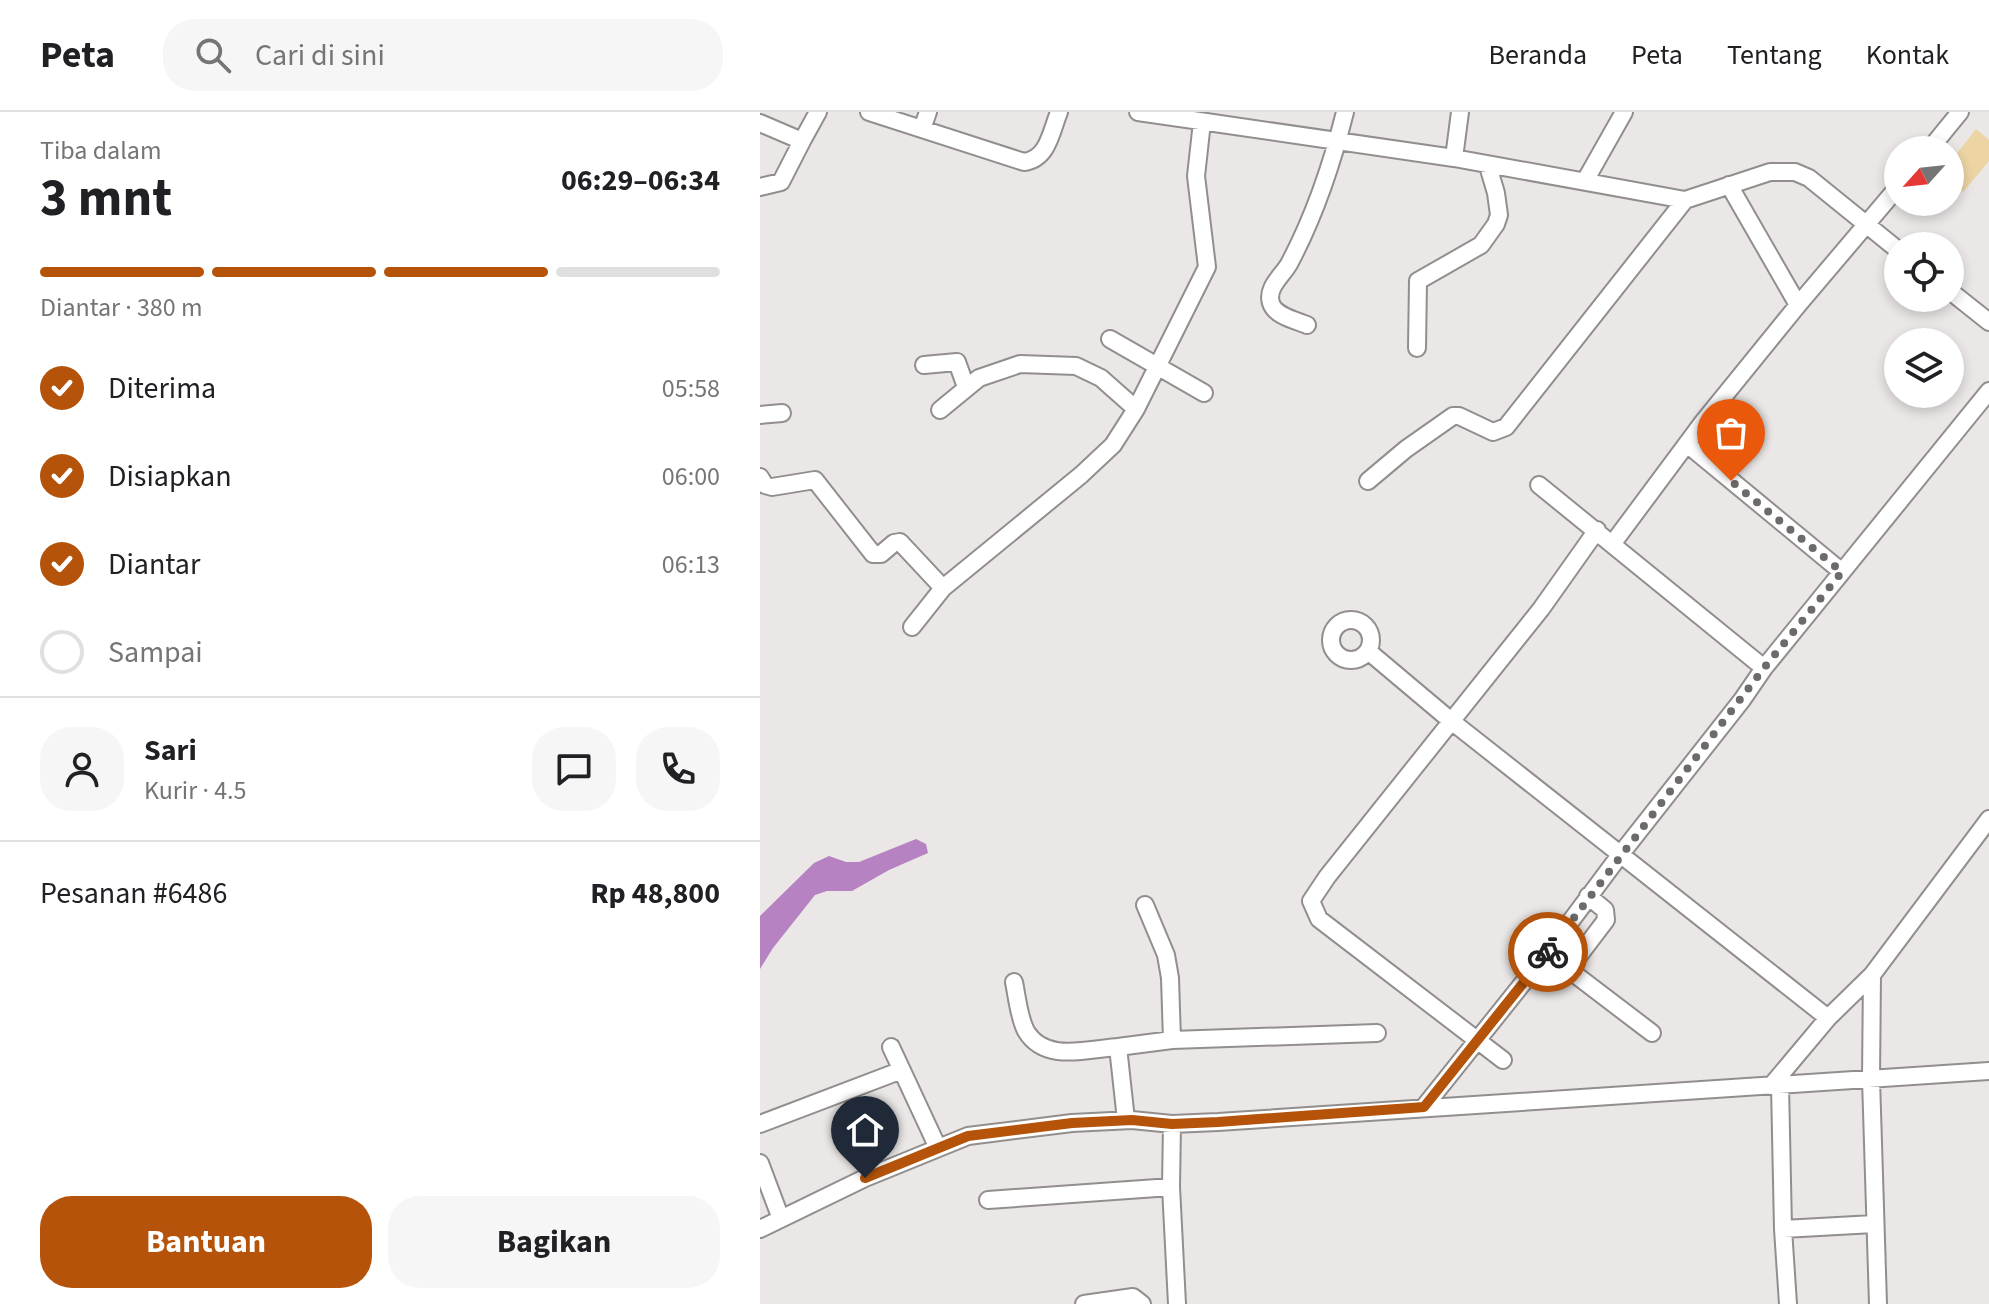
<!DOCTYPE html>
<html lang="id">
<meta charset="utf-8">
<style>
body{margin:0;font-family:"Source Sans 3",sans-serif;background:#f6f6f6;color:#202124;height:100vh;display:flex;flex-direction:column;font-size:30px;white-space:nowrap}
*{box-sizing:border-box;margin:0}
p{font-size:26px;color:#757577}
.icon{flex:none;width:44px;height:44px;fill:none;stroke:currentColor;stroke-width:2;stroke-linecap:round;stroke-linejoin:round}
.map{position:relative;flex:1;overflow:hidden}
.panel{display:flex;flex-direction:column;background:#fff;width:760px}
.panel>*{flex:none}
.needle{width:52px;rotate:243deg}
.buttons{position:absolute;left:1124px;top:24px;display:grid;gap:16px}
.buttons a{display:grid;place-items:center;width:80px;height:80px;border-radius:50%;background:#fff;box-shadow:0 4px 12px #0003;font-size:40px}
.pin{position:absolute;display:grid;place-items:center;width:68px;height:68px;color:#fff;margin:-82px -34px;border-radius:50% 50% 50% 0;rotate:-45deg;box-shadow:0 0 8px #0007}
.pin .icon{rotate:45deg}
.courier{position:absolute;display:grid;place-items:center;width:80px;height:80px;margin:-40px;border:6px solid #b45309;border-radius:50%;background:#fff;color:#222;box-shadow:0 2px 10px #0007}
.overview em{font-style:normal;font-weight:700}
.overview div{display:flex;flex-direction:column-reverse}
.overview{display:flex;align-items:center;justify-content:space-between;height:136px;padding:0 40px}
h1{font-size:52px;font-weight:700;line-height:60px}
.bar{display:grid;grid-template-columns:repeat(4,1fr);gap:12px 8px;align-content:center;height:96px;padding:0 40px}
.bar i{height:10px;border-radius:6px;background:#e0e0e0}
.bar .selected{background:#b45309}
.bar p{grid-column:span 4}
.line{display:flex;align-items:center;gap:20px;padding:0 40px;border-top:2px solid #e0e0e0}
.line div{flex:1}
.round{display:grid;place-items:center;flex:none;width:84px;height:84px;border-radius:32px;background:#f6f6f6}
ol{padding:0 40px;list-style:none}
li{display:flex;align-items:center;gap:24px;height:88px}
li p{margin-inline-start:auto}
li .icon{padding:8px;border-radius:50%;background:#b45309;color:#fff;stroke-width:4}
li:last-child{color:#757577}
li i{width:44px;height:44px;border:4px solid #e0e0e0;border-radius:50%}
.button{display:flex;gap:16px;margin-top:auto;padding:16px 40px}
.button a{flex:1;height:92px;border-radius:32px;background:#b45309;color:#fff;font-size:32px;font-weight:700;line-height:92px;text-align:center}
.button a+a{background:#f6f6f6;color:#202124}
header{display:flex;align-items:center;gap:48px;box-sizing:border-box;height:112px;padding:0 40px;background:#fff;border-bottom:2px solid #e0e0e0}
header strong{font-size:38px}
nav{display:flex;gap:44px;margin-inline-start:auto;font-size:28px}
.search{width:560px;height:72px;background:#f6f6f6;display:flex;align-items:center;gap:20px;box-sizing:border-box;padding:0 28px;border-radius:32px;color:#757577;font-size:30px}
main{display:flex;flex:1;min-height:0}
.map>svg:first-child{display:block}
</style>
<header>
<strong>Peta</strong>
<div class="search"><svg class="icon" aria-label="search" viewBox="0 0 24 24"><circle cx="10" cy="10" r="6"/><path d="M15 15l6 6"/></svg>Cari di sini</div>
<nav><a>Beranda</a><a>Peta</a><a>Tentang</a><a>Kontak</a></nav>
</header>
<main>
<section class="panel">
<div class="overview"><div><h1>3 mnt</h1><p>Tiba dalam</p></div><em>06:29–06:34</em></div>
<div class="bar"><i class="selected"></i><i class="selected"></i><i class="selected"></i><i></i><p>Diantar · 380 m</p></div>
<ol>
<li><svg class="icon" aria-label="check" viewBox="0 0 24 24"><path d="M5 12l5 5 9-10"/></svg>Diterima<p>05:58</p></li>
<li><svg class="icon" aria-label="check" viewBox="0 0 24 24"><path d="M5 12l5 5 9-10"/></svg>Disiapkan<p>06:00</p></li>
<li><svg class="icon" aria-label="check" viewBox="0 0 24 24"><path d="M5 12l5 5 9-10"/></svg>Diantar<p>06:13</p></li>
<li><i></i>Sampai</li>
</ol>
<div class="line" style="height:144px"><a class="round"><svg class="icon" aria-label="person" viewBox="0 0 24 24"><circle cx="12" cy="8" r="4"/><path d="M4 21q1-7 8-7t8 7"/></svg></a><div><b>Sari</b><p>Kurir · 4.5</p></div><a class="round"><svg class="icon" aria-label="chat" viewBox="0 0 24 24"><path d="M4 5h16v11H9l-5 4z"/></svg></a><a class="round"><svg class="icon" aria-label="phone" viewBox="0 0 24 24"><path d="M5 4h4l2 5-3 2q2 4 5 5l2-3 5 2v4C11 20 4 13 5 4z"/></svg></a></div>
<div class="line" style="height:104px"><div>Pesanan #6486</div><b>Rp 48,800</b></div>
<div class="button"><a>Bantuan</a><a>Bagikan</a></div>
</section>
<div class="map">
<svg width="1229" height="1192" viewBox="0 0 1229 1192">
<rect width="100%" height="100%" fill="#ebe7e7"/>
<path fill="#ecd5a3" d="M 1216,17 L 1229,28 L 1229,49 L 1203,80 L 1190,69 L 1190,50 Z"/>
<path fill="#b682c1" d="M 156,727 L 166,732 L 168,741 L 129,758 L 92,779 L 67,779 L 55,783 L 13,836 L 0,857 L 0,804 L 54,751 L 69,744 L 86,750 L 99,750 Z"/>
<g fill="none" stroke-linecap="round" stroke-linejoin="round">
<g stroke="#928e8e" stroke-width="20">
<path id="street" d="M 109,0 L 264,50 C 288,47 291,20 299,0
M 378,0 L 694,46 L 925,88 L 1010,60 L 1035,60 L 1049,66 L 1138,138
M 0,11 L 42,29 L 21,70 L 0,75
M 162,17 L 168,0
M 42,29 L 58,0
M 1169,38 L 1200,0
M 694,46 L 700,0
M 825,69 L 864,0
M 969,73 L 1038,193
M 1190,179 L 1229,210
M 547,213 C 535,208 515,204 511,191 C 506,176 522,164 529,152 C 554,105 572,52 585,0
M 350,227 L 444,281
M 657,236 L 658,169 L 721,133 L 736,112 L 739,103 L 736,81 L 728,54
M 164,253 L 197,250 L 206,275
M 180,298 L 219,266 L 260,252 L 316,254 L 341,266 L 376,297
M 0,303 L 22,301
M 927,332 L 1082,460
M 0,365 L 5,373 L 12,375 L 55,368 L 113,442 L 121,442 L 134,431 L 140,430 L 183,476
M 608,369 L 646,337 L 693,304 L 699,304 L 733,320 L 746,315 L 925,88
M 779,373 L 1004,556
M 853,431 L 943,310 L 1038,193 L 1138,75
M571 528a20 20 0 1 1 40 0a20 20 0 1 1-40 0Z
M 152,515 L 183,476 L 321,363 L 353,333 L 376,297 L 447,155 L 436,64 L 442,10
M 608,539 L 690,608 L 1068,906
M 385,793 L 406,843 L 410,866 L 412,928
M 787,841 L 892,921
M 808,858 L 846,808 L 845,798 L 828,784
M 1112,863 L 1111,967 L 1118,1192
M 254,870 C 257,885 259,906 266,919 C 285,951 327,937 358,935
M 131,935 L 178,1036
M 743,948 L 559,807 L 551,789 L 567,765 L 781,497 L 837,418
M 1020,973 L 1023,1117 L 1028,1192
M 1011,974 L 1068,906 L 1112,863 L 1229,707
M 664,995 L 787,841 L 860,743 L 982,588 L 1004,556 L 1229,279
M 366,1008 L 358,935 L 412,928 L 617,921
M 0,1012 L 142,958
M 412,1012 L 411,1075 L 417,1192
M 0,1051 L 21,1107
M 228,1088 L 411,1075
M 0,1117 L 105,1066 L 208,1024 L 312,1011 L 372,1008 L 412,1012 L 458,1010 L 1229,959
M 1023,1117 L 1114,1112
M 324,1192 L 373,1185 L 382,1192"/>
</g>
<use href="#street" stroke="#fff" stroke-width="16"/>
</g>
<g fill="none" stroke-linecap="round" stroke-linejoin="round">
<path stroke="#6d6a6a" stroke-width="8" stroke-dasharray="0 14.4" d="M 788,840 L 1004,556 L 1082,460 L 971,369"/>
<path stroke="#b45309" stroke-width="10" d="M 105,1066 L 208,1024 L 312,1011 L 372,1008 L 412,1012 L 458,1010 L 664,995 L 788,840"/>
</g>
</svg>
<div class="buttons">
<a><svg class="needle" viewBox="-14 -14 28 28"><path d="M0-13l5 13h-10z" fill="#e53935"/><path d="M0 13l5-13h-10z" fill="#757577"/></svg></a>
<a><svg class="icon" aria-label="locate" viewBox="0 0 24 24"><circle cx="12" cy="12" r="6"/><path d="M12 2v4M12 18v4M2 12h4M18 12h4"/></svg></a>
<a><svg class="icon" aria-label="layers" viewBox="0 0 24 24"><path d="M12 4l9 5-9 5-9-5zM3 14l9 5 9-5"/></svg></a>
</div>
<div class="pin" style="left:971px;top:369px;background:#ea580c"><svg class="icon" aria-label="bag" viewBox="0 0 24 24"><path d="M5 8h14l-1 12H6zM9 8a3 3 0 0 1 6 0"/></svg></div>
<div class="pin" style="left:105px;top:1066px;background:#1f2937"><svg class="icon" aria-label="home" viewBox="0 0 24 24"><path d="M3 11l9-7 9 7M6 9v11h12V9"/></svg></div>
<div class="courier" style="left:788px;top:840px"><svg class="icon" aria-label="bike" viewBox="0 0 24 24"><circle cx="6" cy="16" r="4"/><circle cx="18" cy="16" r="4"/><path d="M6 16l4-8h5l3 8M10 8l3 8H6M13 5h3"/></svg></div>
</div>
</main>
